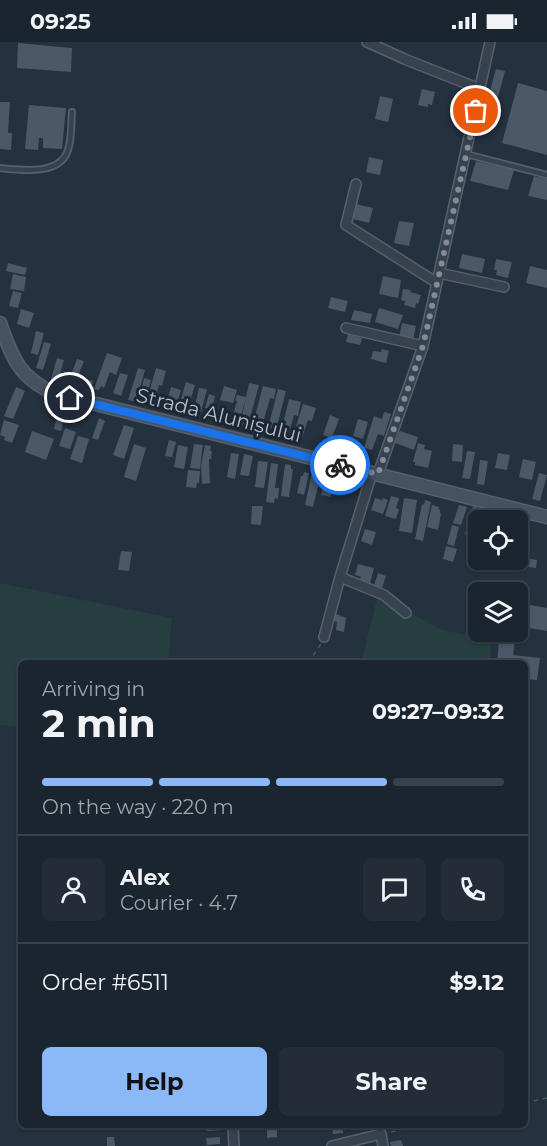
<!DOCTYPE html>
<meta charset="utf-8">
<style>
body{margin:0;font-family:Montserrat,sans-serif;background:#242d37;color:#f1f3f6;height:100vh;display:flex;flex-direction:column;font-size:22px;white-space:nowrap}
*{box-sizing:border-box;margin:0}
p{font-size:20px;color:#a0a5aa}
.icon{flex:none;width:33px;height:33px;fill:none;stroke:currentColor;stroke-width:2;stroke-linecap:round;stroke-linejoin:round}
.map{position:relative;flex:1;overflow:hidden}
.details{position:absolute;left:18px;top:618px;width:510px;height:468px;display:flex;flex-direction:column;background:#1b252f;border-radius:9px;box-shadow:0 2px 4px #0004,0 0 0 2px #39424b}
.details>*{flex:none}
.fabs{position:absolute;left:468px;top:468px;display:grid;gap:12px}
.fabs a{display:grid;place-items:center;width:60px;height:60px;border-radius:9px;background:#1b252f;box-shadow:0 2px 4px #0004,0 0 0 2px #39424b;font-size:30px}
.pin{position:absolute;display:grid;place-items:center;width:51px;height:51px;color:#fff;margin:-26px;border:3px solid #fff;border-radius:50%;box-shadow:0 2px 6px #0007}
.courier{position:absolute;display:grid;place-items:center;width:60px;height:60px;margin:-30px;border:4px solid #1a73e8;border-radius:50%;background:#fff;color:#222;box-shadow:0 2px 8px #0007}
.overview em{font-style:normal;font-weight:700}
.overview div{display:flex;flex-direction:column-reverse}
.overview{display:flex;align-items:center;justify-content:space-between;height:102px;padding:0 24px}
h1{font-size:39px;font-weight:700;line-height:45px}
.bar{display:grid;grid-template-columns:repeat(4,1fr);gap:9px 6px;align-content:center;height:72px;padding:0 24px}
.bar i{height:8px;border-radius:4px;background:#39424b}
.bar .current{background:#8bb9f8}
.bar p{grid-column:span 4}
.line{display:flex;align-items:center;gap:15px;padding:0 24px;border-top:2px solid #39424b}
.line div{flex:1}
.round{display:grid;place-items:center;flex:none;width:63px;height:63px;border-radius:9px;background:#242d37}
.primary-button{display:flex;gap:12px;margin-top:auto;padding:12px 24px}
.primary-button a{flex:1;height:69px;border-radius:9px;background:#8bb9f8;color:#111;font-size:24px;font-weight:700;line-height:69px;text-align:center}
.primary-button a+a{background:#242d37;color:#f1f3f6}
.status{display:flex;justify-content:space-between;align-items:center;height:42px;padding:0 30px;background:#1b252f;direction:ltr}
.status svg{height:16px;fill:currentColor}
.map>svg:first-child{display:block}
</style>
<div class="status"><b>09:25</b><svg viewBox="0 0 49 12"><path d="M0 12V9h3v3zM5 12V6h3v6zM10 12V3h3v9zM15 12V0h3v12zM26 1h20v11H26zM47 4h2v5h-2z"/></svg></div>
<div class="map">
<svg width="547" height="1104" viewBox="0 0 547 1104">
<rect width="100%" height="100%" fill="#24313f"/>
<path fill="#263e40" d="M 0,541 L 172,576 L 168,621 L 21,621 L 21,685 L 0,683 Z
M 378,553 L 442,588 L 492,598 L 489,621 L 361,621 Z"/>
<path fill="#4a5868" d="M 18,1 L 72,6 L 71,30 L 17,26 Z
M 496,27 L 505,29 L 496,62 L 487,60 Z
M 518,41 L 547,49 L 547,113 L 502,101 Z
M 422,47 L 435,50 L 432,63 L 428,62 L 428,65 L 418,63 Z
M 380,54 L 393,57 L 388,80 L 375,77 Z
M 0,60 L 10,60 L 8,91 L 12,91 L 11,108 L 0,107 Z
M 29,63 L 66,66 L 62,107 L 43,106 L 43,96 L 39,96 L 38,108 L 25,107 Z
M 369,115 L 383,118 L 380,133 L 366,130 Z
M 476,119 L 514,128 L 508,148 L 470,139 Z
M 534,134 L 547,137 L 547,158 L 528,154 Z
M 356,162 L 373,166 L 369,181 L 353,177 Z
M 399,179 L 414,181 L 409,204 L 394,201 Z
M 462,212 L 485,217 L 482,231 L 459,226 Z
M 496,217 L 512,220 L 508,236 L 496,233 L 497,228 L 494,228 Z
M 8,221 L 27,226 L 25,233 L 6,229 Z
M 530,224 L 547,228 L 547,246 L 526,241 Z
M 13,232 L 26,235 L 24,249 L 10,247 Z
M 383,234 L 401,238 L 398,256 L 379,252 Z
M 403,247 L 411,248 L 410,250 L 421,253 L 418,262 L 416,261 L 415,266 L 404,263 L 405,259 L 401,258 Z
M 13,249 L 22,251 L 18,266 L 9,264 Z
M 331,255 L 348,259 L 345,270 L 328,266 Z
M 379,266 L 403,273 L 398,287 L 375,280 Z
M 21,267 L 34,271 L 29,286 L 17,282 Z
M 354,268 L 372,272 L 370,281 L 351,278 Z
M 402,281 L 416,284 L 413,298 L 399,295 Z
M 36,289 L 44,291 L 38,313 L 31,311 Z
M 348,292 L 362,296 L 360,303 L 346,300 Z
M 44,300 L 51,302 L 43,328 L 36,326 Z
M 382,307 L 389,309 L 386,321 L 371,317 L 373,309 L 381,310 Z
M 107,311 L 122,316 L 116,333 L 110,330 L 104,346 L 101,344 L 99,348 L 94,347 Z
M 57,316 L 64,318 L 58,339 L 51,337 Z
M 77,317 L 84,319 L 74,344 L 68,341 Z
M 138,326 L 145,328 L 136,360 L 128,358 Z
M 156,326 L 166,329 L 162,344 L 159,343 L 154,364 L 146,361 Z
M 120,331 L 128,333 L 121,354 L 113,351 Z
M 82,336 L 93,339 L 90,349 L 79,346 Z
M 144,336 L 151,338 L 144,364 L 138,362 Z
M 186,340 L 195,343 L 190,359 L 181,357 Z
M 249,341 L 259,343 L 249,380 L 247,380 L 246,384 L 240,383 Z
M 224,344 L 237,348 L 233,361 L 220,358 Z
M 263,344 L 276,347 L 274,357 L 270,356 L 261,388 L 252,385 Z
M 16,345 L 25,349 L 13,377 L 4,374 Z
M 171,345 L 181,348 L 176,365 L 166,362 Z
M 199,346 L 207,347 L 201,370 L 194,368 Z
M 278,347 L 286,349 L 276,388 L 268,386 Z
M 209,352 L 215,354 L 212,367 L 205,366 Z
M 237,353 L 246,355 L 239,382 L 231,380 L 237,359 L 235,358 Z
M 289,357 L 301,360 L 298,374 L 294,373 L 289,392 L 281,390 Z
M 303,362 L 316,366 L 312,379 L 308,378 L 302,396 L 293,394 Z
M 58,369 L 66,370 L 61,389 L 54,387 Z
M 384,370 L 391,372 L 384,394 L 378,392 L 372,408 L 364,406 L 374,374 L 382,377 Z
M 330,373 L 339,377 L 332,396 L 323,393 Z
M 99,376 L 105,379 L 98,398 L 92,396 Z
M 358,377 L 368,380 L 363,397 L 353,394 Z
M 4,378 L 19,383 L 12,401 L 4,398 L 5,395 L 0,393 Z
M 124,383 L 134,386 L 124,417 L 113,413 Z
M 65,386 L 76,390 L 70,407 L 59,404 Z
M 32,389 L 54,397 L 46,418 L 25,410 Z
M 400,389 L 418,395 L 414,408 L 395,401 Z
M 78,394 L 89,397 L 82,421 L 70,417 Z
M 169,398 L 176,400 L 172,415 L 165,414 Z
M 418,401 L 425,403 L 424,407 L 432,409 L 428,426 L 415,423 L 415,420 L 413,420 Z
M 134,402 L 146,406 L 136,439 L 124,435 Z
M 194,402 L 203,403 L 200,427 L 190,426 Z
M 453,402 L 463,403 L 462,420 L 452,419 Z
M 178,403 L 188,405 L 184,427 L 174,425 Z
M 205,403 L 211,404 L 210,409 L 212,409 L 211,417 L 209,417 L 209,420 L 210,441 L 202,442 L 201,424 Z
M 467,409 L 475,410 L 470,437 L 462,436 Z
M 231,411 L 239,412 L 235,437 L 227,435 Z
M 498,411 L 510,413 L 507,428 L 495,426 Z
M 244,412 L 253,414 L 249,434 L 240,433 Z
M 523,417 L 536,420 L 532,438 L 519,435 Z
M 480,418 L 488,419 L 484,443 L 477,442 Z
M 258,419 L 268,420 L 264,446 L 255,445 Z
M 271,421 L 278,422 L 275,446 L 279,446 L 278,457 L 275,456 L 274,461 L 266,460 Z
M 285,422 L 291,423 L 291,427 L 293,427 L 289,455 L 281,454 Z
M 313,426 L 320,428 L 319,432 L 321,433 L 313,465 L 305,463 Z
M 188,428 L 200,429 L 199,441 L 197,441 L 196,446 L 186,445 Z
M 304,430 L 309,431 L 304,453 L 297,451 L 301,434 L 303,434 Z
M 327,430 L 333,431 L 332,436 L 335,436 L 331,455 L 321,453 Z
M 539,431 L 547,433 L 540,459 L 532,457 Z
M 341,433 L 348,435 L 344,451 L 337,449 Z
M 391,454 L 399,456 L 396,466 L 399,467 L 396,477 L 385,474 Z
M 375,456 L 382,458 L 383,456 L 388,458 L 383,472 L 371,468 Z
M 404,456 L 417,458 L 412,491 L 399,489 Z
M 425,458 L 431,460 L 423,499 L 415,497 L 422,462 L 424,463 Z
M 432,463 L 439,465 L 438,467 L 440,468 L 440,471 L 441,472 L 438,488 L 427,485 Z
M 459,463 L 467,465 L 461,483 L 453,481 Z
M 252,464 L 263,464 L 261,483 L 251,482 Z
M 473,464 L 481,467 L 473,494 L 465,492 Z
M 452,483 L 459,485 L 454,504 L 447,502 Z
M 365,487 L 376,490 L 372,503 L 361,499 Z
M 446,504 L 457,507 L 453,520 L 443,517 Z
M 121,509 L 132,510 L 129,529 L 118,528 Z
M 518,515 L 537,518 L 536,526 L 514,523 L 515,518 L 518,518 Z
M 358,522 L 374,526 L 370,542 L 359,539 L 361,535 L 355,533 Z
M 378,531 L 386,534 L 382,546 L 374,543 Z
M 474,540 L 511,546 L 510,550 L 478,550 L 478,588 L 466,585 Z
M 519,561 L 547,566 L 547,589 L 518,584 Z
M 334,571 L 346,576 L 344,590 L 336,588 L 337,580 L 331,578 Z
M 499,597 L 515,599 L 513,613 L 540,616 L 537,638 L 525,637 L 525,621 L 497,621 Z
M 207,1083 L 222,1083 L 222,1088 L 207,1089 Z
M 245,1083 L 277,1083 L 277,1095 L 267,1096 L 267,1088 L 245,1088 Z
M 332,1083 L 343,1083 L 343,1091 L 333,1092 Z
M 107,1095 L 114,1095 L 115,1104 L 107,1104 Z
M 220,1095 L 220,1102 L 207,1103 L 206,1096 Z
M 401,1098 L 403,1104 L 391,1104 L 390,1100 Z"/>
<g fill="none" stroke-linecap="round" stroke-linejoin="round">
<g stroke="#56606c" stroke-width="8">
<path id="lane" d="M 466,112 L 547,133
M 0,126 C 21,128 60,134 68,108 C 72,96 71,82 72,70"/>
</g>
<g stroke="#56606c" stroke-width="12">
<path id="street" d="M 367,0 L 407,18 L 480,47
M 356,142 L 346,183 L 437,241
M 439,231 L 504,245
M 346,286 L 423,304
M 378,432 L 423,304 L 490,0
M 340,535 L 384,553 L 406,571
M 324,595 L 340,535 L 372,431
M 233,1083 L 234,1104
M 332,1104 L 381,1092 L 383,1104"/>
</g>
<g stroke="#56606c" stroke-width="15">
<path id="secondary" d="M 0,281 C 12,316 20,337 56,352 L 547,475"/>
</g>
<path stroke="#445b5d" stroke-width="1.5" stroke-dasharray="4.5 4.5" stroke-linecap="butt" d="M 308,621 L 321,602
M 525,1061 L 547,1056
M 391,1090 L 419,1083"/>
<use href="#lane" stroke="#38424f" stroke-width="4.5"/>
<use href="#street" stroke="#38424f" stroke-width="9"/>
<use href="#secondary" stroke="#465262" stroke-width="12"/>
</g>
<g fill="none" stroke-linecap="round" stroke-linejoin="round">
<path stroke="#828c99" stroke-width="6" stroke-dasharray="0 10.8" d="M 340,423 L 378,432 L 423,304 L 476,69"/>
<path stroke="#1a73e8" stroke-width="8" d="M 70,356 L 340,423"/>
</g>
<g text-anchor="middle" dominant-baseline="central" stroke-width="6" stroke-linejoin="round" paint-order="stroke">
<g font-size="20" fill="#b4bdc9" stroke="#1d2734">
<text transform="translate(219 373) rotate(14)">Strada Alunișului</text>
</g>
</g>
</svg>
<div class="fabs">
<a><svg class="icon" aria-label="locate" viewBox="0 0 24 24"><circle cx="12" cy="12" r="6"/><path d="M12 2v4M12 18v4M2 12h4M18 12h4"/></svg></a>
<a><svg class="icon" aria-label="layers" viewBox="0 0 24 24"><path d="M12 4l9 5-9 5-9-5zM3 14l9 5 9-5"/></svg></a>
</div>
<div class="pin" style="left:476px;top:69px;background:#ea580c"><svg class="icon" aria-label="bag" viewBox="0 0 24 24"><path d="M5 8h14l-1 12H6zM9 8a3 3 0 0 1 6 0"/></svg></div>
<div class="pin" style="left:70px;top:356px;background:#1f2937"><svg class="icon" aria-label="home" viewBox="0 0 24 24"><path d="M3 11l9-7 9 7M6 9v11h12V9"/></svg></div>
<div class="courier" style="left:340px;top:423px"><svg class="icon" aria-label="bike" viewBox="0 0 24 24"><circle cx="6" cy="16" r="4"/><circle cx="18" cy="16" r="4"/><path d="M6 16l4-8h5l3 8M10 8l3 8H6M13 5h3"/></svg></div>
<section class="details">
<div class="overview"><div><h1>2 min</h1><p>Arriving in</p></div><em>09:27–09:32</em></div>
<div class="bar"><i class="current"></i><i class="current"></i><i class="current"></i><i></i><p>On the way · 220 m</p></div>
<div class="line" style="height:108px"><a class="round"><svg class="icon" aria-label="person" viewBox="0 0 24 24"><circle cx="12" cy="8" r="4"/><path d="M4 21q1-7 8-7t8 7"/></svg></a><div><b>Alex</b><p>Courier · 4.7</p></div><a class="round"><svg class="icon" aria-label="chat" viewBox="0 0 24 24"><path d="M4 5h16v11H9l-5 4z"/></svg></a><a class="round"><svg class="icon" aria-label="phone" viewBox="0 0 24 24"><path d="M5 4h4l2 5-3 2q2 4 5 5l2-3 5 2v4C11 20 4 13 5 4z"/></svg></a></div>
<div class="line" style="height:78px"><div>Order #6511</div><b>$9.12</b></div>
<div class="primary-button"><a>Help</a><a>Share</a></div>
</section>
</div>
